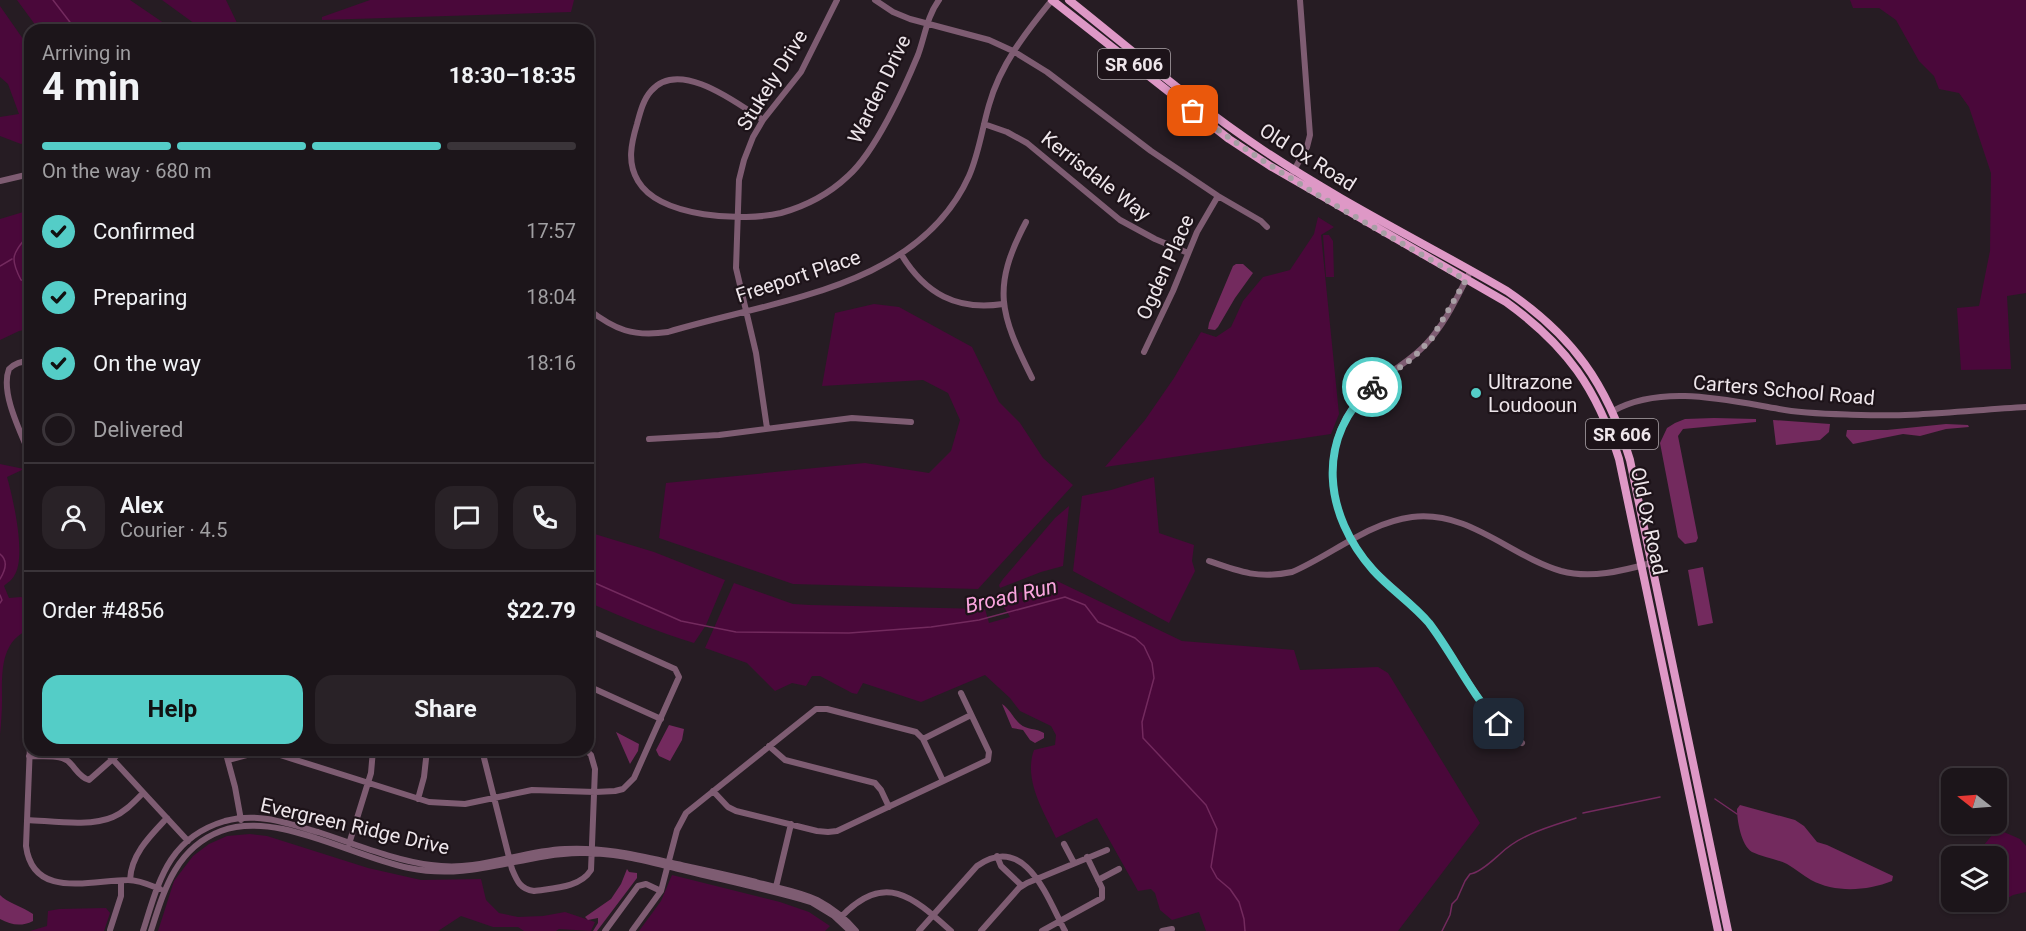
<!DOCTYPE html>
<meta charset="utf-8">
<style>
body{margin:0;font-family:Roboto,sans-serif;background:#292227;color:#f1f3f6;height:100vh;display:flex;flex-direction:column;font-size:22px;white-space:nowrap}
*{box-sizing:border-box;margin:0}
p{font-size:20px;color:#a09fa2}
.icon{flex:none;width:33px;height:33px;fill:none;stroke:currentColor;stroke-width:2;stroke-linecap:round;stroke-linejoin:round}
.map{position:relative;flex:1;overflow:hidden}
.details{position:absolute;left:24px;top:24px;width:570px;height:732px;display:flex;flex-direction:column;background:#1c151a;border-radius:18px;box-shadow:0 2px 4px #0004,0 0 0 2px #3a3439}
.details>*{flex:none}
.needle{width:39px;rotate:287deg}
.tools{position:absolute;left:1941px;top:768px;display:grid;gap:12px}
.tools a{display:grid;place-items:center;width:66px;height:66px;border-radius:12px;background:#1c151a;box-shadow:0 2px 4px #0004,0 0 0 2px #3a3439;font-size:30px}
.pin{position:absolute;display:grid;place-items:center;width:51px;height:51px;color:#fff;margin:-26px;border-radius:12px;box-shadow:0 3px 9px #0006}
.courier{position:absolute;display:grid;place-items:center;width:60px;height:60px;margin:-30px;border:4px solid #54cdc7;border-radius:50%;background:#fff;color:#222;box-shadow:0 2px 8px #0007}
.overview em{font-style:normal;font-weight:700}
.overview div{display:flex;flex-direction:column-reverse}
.overview{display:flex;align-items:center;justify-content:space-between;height:102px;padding:0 18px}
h1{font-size:39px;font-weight:700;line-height:45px}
.bar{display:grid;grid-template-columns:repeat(4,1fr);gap:9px 6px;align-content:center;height:72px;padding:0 18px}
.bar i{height:8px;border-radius:4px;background:#3a3439}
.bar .selected{background:#54cdc7}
.bar p{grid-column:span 4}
.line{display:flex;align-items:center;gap:15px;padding:0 18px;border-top:2px solid #3a3439}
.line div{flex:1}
.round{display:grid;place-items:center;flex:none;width:63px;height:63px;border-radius:18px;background:#292227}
ol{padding:0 18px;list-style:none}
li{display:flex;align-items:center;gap:18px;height:66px}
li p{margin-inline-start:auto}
li .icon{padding:6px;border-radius:50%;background:#54cdc7;color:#111;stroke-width:4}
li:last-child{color:#a09fa2}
li i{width:33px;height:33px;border:3px solid #3a3439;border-radius:50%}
.cta{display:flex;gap:12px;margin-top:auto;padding:12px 18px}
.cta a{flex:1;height:69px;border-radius:18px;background:#54cdc7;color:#111;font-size:24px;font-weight:700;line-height:69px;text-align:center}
.cta a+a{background:#292227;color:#f1f3f6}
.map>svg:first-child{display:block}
</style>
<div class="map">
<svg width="2026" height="931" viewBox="0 0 2026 931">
<rect width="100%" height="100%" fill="#261c23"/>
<path fill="#4a083a" d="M 17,0 L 130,0 L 174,30 L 39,30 Z
M 162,0 L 226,0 L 238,25 L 195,24 Z
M 370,0 L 574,0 L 571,12 L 322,20 L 322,17 Z
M 1850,0 L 2026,0 L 2026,293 L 2007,296 L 2011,369 L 1961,370 L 1957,308 L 1979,306 L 1990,251 L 1991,173 L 1969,107 L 1959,93 L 1939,89 L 1934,76 L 1919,61 L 1896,20 L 1879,8 L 1853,8 Z
M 0,6 L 30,49 L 30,66 L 27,79 L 30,101 L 30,139 L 21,144 L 0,136 L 0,117 L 19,114 L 8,84 L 0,77 Z
M 30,210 L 30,329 L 19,331 L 0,340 L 0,219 Z
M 1318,217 L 1334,227 L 1321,235 L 1339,414 L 1331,434 L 1105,467 L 1145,420 L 1174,378 L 1201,332 L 1216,337 L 1231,327 L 1243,301 L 1263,277 L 1290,270 L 1314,234 Z
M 1323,235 L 1329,235 L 1333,241 L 1334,277 L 1326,277 Z
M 874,304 L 899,307 L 972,347 L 999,402 L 1020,423 L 1043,458 L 1073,485 L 978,589 L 793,584 L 659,538 L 666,483 L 865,463 L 929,473 L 951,451 L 960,420 L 948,393 L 923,380 L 822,386 L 835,313 Z
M 0,464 L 24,469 L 7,477 C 13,498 27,558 14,576 C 12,580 7,583 4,586 L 9,598 L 21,597 L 30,600 L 30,629 C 0,641 2,672 2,701 C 2,712 1,724 0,735 Z
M 1154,477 L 1159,533 L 1194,545 L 1192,561 L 1195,571 L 1169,623 L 1073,571 L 1082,496 L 1111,490 Z
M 1069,506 L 1063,566 L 1041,572 L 1000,588 L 999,585 L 1003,579 L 1055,518 Z
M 588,532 L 654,552 L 725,580 L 706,625 L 694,643 C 658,632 624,618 590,603 L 588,604 Z
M 1057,581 L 1182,641 L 1294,650 L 1300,670 L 1378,667 L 1388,673 L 1480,823 L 1398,931 L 1206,931 L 1199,912 L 1172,920 L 1160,910 L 1155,893 L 1151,889 L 1138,891 L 1097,818 L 1056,838 C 1044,812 1023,780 1034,750 L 1055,745 L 1056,735 L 1051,726 L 1020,711 L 1010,698 L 985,675 L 921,702 L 863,683 L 857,694 L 852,693 L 820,676 L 812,676 L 806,686 L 792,683 L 775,691 L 747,663 L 705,648 L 734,583 L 793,604 L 810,605 L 985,609 L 989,623 L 1010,617 L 999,599 Z
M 1997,829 L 2020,839 L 2026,846 L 2026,892 L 2013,895 L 1999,903 L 1992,902 L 1996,902 L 1996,856 L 1975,856 Z
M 250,834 L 267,836 L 368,868 L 421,880 L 481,879 L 486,900 L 499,913 L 518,917 L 543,916 L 565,912 L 595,922 L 591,931 L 559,929 L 556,931 L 524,931 L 518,927 L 493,927 L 461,916 L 438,931 L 158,931 L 174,881 L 193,856 L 209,844 L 227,836 Z
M 672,875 L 780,902 L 809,912 L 830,926 L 825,931 L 639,931 L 661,901 Z
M 106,908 L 110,913 L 104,931 L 30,931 L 47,926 L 48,911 L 59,909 Z"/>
<path fill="#732a5e" d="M 1236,264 L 1243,264 L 1253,273 L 1235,298 L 1218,327 L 1215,330 L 1208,329 L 1209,323 L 1233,266 Z
M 1714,418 L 1756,419 L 1756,422 L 1683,429 L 1678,436 L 1698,538 L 1696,542 L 1685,544 L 1678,537 L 1660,443 L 1667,428 L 1675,423 L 1685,419 Z
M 1773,420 L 1830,424 L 1829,432 L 1820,440 L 1776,445 Z
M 1946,424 L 1968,425 L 1969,427 L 1946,429 L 1920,436 L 1903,434 L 1853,444 L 1846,436 L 1847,430 L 1887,430 Z
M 1703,567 L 1713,623 L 1698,626 L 1688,570 Z
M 1002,704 C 1010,709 1013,718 1020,724 C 1027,730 1036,728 1044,733 L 1044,738 L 1035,743 L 1030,740 L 1023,730 L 1012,728 Z
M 669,725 L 684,729 L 682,740 L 670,761 L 659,756 L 656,750 Z
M 616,732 L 639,744 L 638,751 L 630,764 Z
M 1740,805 L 1795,820 L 1804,826 L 1817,842 L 1827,845 L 1893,876 L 1892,881 C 1867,891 1835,893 1811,880 C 1802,875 1796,869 1787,864 C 1776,859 1763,857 1752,852 C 1741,845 1737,820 1737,809 Z
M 627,869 L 629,872 L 637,873 L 637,878 L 597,931 L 593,931 L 598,923 L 598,918 L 588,920 L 585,917 L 611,899 L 621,884 Z
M 0,895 C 6,902 23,907 33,914 L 33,921 C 21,927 11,925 0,919 Z"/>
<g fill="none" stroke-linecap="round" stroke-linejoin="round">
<path stroke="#732a5e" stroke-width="1.5" d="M 53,0 L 76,30
M 30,235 L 28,235 C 13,254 9,257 21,280 L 30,281
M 0,266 L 12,259
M 0,554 C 9,561 5,571 0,579
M 588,580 L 681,621 L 736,632 L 849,633 L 931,627 L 979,620 L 1065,597 L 1085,605 L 1098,622 L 1135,638 L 1144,646 L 1152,663 L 1154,678 L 1142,722 L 1143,738 L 1206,805 L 1217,829 L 1211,867 L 1217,878 L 1230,889 L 1239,902 L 1244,919 L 1245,931
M 0,595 L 2,600 L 0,603
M 1715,799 L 1737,814
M 1583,813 L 1660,797
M 1442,931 L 1450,915 L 1452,904 L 1457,899 L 1465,881 L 1470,874 C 1480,873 1493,860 1500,854 C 1521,834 1549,827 1576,818"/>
<path stroke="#7e5c72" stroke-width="6" d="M 875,0 L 893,12 L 910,19 L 989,40 L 1013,51 L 1047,72 L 1151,151 L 1218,196 L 1261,221 L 1267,227
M 763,120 C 737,103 679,58 651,91 C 643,100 640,113 637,124 C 631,144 627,163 638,181 C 660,218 744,222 781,213 C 806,206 829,194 848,176 C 875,152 904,89 918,55 C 925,36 927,16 939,0
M 984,124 L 1007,132 L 1027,143 L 1120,220 L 1155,239 L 1188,253
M 1293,172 L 1307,147 L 1310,135 L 1300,0
M 0,181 L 30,174
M 1026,222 C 991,288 1000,314 1032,378
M 901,254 C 925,294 957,311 1003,304
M 1471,270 C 1458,295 1446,323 1426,344 C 1408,364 1382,375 1363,395 C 1321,439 1326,503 1358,550 C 1375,576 1401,592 1422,615 C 1460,658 1472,705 1522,743
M 588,309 C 615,330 633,337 668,332 C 773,300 918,289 969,176 C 979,153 982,129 989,105 C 1000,65 1026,32 1052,0
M 1144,352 L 1173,291 L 1197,232 L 1218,196
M 30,361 C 22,361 15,363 9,369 C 0,392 20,431 30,455
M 1613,411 C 1662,384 1726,400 1779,409 C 1805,414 1834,414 1861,415 C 1916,417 1971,410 2026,407
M 767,428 L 756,353 L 736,268 L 739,180 L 744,160 L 753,137 L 763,120 L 801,72 L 837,0
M 649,439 L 719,435 L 852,418 L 911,422
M 1209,561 C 1240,572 1259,579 1292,572 C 1332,555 1367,523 1412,517 C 1469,510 1510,556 1561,571 C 1591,579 1622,571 1651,563
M 588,686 L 661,719
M 923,739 L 971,715
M 30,745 L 26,846 C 33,900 91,880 128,880 C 139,880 150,885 160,889
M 769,746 L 785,760 L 875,783 L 881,790 L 889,807
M 104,750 L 188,841
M 225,750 L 235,787 L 241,820
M 482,750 L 512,869 C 517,881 520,889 534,891 C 553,888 580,888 591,870 L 595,769 L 591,755 L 586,750
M 29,756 C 40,757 59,754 68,761 C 75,767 79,777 89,780 L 123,750
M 228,760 L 254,753 L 280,755 L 429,802 L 465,804 L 532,790 L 595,792 L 615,791 L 623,789 L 634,778 L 679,677 L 675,669 L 588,630
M 713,791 L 728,807 L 736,811 L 817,831 L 828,832 L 837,831 L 988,760 L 989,752 L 961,693
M 418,799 L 424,777 L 427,750
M 27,820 C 52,821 91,827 113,817 C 125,812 134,802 143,793
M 349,844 L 371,773 L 373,750
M 1064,844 L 1074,863
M 997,856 L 1001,866 L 1022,886
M 130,880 C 131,854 151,835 167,818
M 1098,880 L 1119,869
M 775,891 L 791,824
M 841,917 C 885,871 913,897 951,931
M 110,930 L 121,896 L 121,881
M 143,931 C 159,881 168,838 225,821 C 258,812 287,823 318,832 C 355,844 393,860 431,865 C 481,872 518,851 565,849 C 603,847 636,855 672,863 C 700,869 729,875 756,882 C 776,888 798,891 817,900 C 832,908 845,918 856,931
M 151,931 C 164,890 176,848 221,831 C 277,810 352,857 409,868 C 472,881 520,854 580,853 C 617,852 652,863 687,871 C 728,881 770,890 811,902 L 834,916 L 850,931
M 605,931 L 638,886 L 646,884 L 661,891
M 632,931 L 661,891 L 677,830 L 686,813 L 816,709 L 827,709 L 916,732 L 923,739 L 943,781
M 919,931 L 977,866 C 1025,832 1047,897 1065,931
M 981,931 L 1019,888 L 1027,883 L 1107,850
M 1042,931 L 1102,898 L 1102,888 L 1087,857
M 1162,931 L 1172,929"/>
<path stroke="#de98c6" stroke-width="8" d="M 1052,0 L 1229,139 L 1270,166 L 1506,302 C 1567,346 1597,389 1619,459 L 1718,931
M 1069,0 C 1133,51 1195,105 1263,150 C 1341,202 1426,244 1507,291 C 1573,336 1607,384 1630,460 L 1728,931"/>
</g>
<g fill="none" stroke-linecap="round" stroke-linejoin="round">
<path stroke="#a89fa5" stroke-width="6" stroke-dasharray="0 10.8" d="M 1193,111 C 1278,177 1373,226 1466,280 L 1432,338 L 1413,358 L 1372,387"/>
<path stroke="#54cdc7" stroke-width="8" d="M 1372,387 C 1315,439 1324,515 1373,570 C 1390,589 1412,603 1429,623 C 1454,656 1471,694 1499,724"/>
</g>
<circle fill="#54cdc7" stroke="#1d1319" stroke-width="2" cx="1476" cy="393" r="6"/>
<g text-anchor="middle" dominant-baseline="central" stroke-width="4.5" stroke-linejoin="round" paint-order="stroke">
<g fill="#1d1319" stroke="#afa7ac" stroke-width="1.5">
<rect x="1098" y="49" width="72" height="30" rx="4.5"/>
<rect x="1586" y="419" width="72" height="30" rx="4.5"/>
</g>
<g font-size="18" font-weight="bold" fill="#eee6eb">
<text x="1134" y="64">SR 606</text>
<text x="1622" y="434">SR 606</text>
</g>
<g font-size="20" fill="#eee6eb" stroke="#1d1319">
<text transform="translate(772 80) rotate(-58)">Stukely Drive</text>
<text transform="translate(879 89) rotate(-64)">Warden Drive</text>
<text transform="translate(1308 157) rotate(32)">Old Ox Road</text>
<text transform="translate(1096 176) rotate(38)">Kerrisdale Way</text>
<text transform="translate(1165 267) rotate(-66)">Ogden Place</text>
<text transform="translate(798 276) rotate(-18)">Freeport Place</text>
<text transform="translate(1784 390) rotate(5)">Carters School Road</text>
<text transform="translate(1649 521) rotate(78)">Old Ox Road</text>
<text transform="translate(355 826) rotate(13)">Evergreen Ridge Drive</text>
</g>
<g font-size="20" fill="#eee6eb" stroke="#1d1319" text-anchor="start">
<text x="1488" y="382">Ultrazone<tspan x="1488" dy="23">Loudooun</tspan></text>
</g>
<g font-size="21" font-style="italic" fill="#faa5de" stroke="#1d1319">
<text transform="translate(1011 596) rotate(-13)">Broad Run</text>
</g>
</g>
</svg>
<div class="tools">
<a><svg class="needle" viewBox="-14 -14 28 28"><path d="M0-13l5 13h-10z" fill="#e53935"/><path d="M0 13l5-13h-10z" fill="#a09fa2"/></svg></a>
<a><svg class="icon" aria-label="layers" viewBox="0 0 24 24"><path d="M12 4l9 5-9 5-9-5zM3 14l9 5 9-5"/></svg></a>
</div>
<div class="pin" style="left:1193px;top:111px;background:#ea580c"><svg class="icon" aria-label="bag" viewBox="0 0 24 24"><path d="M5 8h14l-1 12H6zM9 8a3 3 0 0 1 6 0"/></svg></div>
<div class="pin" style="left:1499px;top:724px;background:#1f2937"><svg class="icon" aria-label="home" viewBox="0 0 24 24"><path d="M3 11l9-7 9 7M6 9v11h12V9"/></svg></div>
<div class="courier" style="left:1372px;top:387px"><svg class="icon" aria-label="bike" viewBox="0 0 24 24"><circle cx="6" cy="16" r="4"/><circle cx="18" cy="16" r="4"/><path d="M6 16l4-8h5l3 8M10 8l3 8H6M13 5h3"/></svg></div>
<section class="details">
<div class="overview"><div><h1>4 min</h1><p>Arriving in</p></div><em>18:30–18:35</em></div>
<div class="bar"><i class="selected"></i><i class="selected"></i><i class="selected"></i><i></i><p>On the way · 680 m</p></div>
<ol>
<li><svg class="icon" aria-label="check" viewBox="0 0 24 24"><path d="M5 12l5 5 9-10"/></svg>Confirmed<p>17:57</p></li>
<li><svg class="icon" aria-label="check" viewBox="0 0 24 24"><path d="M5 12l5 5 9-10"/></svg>Preparing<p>18:04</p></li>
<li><svg class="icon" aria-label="check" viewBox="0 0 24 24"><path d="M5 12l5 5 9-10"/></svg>On the way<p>18:16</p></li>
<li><i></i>Delivered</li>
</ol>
<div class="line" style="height:108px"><a class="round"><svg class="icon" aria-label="person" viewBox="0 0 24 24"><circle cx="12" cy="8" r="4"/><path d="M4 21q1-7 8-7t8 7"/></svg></a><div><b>Alex</b><p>Courier · 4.5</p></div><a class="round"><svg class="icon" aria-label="chat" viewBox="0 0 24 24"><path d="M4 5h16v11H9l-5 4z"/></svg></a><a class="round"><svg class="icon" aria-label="phone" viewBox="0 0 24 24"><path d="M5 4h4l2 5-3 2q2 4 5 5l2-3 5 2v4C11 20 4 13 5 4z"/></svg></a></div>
<div class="line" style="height:78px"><div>Order #4856</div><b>$22.79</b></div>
<div class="cta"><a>Help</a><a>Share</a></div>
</section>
</div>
